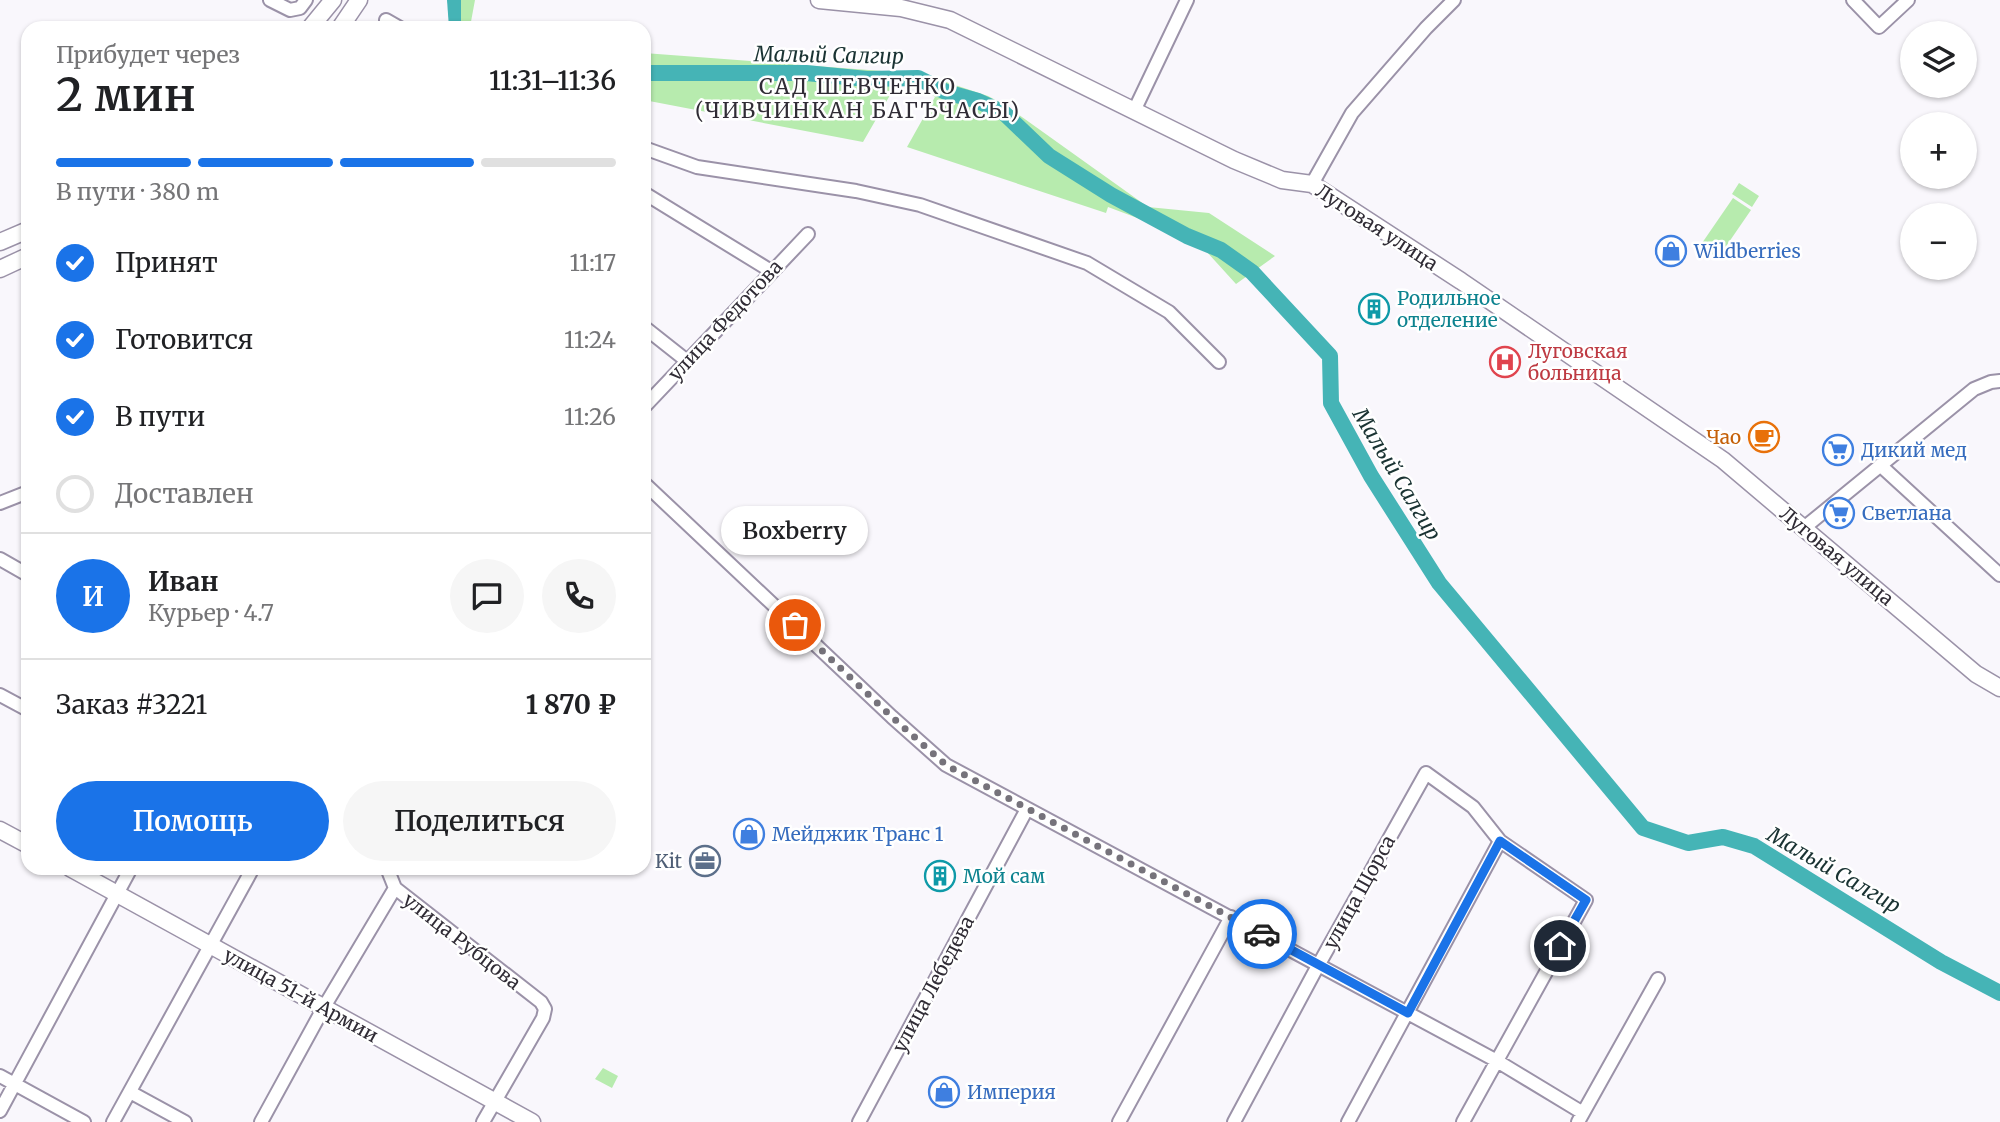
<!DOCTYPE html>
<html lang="ru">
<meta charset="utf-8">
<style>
body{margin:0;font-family:Merriweather,serif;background:#f6f6f6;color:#202124;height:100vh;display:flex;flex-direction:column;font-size:26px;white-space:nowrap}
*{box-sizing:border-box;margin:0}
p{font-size:23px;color:#757577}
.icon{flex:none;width:38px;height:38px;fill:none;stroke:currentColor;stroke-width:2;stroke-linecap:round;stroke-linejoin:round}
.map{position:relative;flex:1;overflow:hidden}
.sheet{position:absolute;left:21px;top:21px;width:630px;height:854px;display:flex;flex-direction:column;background:#fff;border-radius:21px;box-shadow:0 2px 5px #0004}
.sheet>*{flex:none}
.tools{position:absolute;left:1900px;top:21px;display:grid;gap:14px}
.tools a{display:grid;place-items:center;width:77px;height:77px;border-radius:50%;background:#fff;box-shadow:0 2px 5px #0004;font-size:35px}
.pin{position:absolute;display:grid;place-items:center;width:60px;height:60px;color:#fff;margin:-30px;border:4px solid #fff;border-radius:50%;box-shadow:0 2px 7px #0007}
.courier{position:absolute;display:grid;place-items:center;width:70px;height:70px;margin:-35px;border:5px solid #1a73e8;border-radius:50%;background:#fff;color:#222;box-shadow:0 2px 9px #0007}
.bubble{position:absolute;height:49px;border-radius:24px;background:#fff;box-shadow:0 2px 5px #0004;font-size:23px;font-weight:600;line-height:49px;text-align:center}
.head em{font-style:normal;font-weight:600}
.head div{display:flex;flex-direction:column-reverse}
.head{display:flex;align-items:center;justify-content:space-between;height:119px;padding:0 35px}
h1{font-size:46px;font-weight:600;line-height:52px}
.bar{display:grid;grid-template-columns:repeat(4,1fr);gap:10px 7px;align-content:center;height:84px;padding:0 35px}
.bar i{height:9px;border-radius:5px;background:#e0e0e0}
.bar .current{background:#1a73e8}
.bar p{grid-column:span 4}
.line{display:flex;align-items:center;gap:18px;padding:0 35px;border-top:2px solid #e0e0e0}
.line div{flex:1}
.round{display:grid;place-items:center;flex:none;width:74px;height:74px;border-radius:37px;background:#f6f6f6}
ol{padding:0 35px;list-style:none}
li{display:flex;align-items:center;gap:21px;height:77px}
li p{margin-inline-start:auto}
li .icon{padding:7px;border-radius:50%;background:#1a73e8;color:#fff;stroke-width:4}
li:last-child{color:#757577}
li i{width:38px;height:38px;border:4px solid #e0e0e0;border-radius:50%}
.primary-button{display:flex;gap:14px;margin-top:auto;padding:14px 35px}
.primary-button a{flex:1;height:80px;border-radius:42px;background:#1a73e8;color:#fff;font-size:28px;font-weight:600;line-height:80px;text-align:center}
.primary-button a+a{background:#f6f6f6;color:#202124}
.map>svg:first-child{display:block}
</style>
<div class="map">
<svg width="2000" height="1122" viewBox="0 0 2000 1122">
<rect width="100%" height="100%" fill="#f9f7fc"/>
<path fill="#b7ebae" d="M 461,0 L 475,0 L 470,27 L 472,28 L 461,28 Z
M 644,53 L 922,74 L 988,96 L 1005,105 L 1148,207 L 1209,213 L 1275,256 L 1236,284 L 1196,240 L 1108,207 L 1106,213 L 907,147 L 935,97 L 917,84 L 897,83 L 863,142 L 644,100 Z
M 1739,183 L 1759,196 L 1752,207 L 1732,194 Z
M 1733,198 L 1751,210 L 1718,258 L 1700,246 Z
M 603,1068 L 618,1076 L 612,1088 L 595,1079 Z"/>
<path fill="#45b4b6" d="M 447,0 L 461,0 L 461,28 L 449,28 Z"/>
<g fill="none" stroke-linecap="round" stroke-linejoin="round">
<path stroke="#45b4b6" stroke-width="16" d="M 644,73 L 806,73 L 867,79 L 918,78 L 946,92 L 978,101 L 1004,113 L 1049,156 L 1111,195 L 1187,236 L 1221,250 L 1252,272 L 1330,356 L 1331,403 L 1371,476 L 1439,583 L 1643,828 L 1688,843 L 1723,837 L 1754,846 L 1941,962 L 2000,993"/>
<g stroke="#9b92a8" stroke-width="16">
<path id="minor" d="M 270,0 L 290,10 L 300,8 L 306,0
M 1853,0 L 1879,27 L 1908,0
M 386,20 L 400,28
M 1134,111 L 1187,0
M 644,148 L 697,167 L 856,191 L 920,205 L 1087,263 L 1169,312 L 1219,362
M 1312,184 L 1352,113 L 1426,28 L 1454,0
M 644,193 L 771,271
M 644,327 L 687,361
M 644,407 L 808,234
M 1880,465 L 2000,575
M 644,483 L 892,717 L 946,765 L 1497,1061 L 1583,1113
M 0,503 L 28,492
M 1805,527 L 1974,389 L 1991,382 L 2000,381
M 0,559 L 28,575
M 0,695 L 28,710
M 387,868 L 395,888 L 541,1002 L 545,1009 L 543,1018 L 483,1122
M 0,1076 L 84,1122
M 130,1092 L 185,1122
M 0,1111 L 131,868
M 113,1122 L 253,868
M 261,1122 L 324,1007 L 395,888
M 859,1122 L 1027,809
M 1119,1122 L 1231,917
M 1234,1122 L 1314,973 L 1426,773 L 1473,807 L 1500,841 L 1586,900 L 1463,1122
M 1348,1122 L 1500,841
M 1578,1122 L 1658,979"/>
</g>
<g stroke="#9b92a8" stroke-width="19">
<path id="major" d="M 819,0 L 901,8 L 950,20 L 1234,160 L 1282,180 L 1312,184 L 1461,281 L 1723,460 L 1976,674 L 2000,688
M 310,28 L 333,0
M 340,28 L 359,0
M 0,242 L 28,230
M 0,269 L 28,256
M 0,830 L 28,845
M 70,868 L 532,1122"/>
</g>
<use href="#minor" stroke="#fff" stroke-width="12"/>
<use href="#major" stroke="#fff" stroke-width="16"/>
</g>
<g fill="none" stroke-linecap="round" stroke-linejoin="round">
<path stroke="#76737b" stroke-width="7" stroke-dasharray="0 12.6" d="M 795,625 L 892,717 L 946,765 L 1262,934"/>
<path stroke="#1a73e8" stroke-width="9" d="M 1262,934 L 1408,1013 L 1500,841 L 1586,900 L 1560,946"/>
</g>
<defs>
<g id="shop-ring" transform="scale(1.575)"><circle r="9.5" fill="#fff" stroke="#3f7fe0" stroke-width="1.5"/><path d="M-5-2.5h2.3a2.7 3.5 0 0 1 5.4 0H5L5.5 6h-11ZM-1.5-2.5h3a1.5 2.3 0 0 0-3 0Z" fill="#3f7fe0"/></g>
<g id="building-ring" transform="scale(1.575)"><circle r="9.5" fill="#fff" stroke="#0f9aa8" stroke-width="1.5"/><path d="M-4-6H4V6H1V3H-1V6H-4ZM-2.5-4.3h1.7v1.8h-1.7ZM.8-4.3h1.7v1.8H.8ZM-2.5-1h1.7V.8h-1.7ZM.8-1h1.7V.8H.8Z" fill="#0f9aa8"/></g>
<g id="hospital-ring" transform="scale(1.575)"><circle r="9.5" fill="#fff" stroke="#e0444e" stroke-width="1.5"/><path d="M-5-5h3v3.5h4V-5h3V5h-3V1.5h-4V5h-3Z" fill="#e0444e"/></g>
<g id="cafe-ring" transform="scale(1.575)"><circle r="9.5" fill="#fff" stroke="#e8710a" stroke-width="1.5"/><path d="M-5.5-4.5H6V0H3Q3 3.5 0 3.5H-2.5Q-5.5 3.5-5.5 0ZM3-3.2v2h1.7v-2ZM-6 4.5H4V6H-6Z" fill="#e8710a"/></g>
<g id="supermarket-ring" transform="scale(1.575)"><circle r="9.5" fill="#fff" stroke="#3f7fe0" stroke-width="1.5"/><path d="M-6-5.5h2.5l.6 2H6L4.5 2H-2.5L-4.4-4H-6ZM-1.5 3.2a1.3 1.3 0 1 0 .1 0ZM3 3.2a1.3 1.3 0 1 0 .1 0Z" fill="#3f7fe0"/></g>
<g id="office-ring" transform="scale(1.575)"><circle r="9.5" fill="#fff" stroke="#5c6f8a" stroke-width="1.5"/><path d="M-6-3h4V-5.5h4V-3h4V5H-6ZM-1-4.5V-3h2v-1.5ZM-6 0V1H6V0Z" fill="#5c6f8a"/></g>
</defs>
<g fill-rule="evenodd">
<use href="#shop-ring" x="1671" y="251"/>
<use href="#building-ring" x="1374" y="309"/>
<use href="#hospital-ring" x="1505" y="362"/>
<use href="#cafe-ring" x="1764" y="437"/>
<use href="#supermarket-ring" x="1838" y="450"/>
<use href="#supermarket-ring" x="1839" y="513"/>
<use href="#shop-ring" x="749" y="834"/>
<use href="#office-ring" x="705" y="861"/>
<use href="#building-ring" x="940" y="876"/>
<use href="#shop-ring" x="944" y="1092"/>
</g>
<g text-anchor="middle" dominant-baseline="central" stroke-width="5" stroke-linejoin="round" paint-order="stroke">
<g font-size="19" fill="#302c35" stroke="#fff">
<text transform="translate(1377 227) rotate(33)">Луговая улица</text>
<text transform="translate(725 320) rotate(-47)">улица Федотова</text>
<text transform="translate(1837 556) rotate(40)">Луговая улица</text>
<text transform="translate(1359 892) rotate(-61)">улица Щорса</text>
<text transform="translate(462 941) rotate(38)">улица Рубцова</text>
<text transform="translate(933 984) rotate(-62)">улица Лебедева</text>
<text transform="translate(301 995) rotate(29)">улица 51-й Армии</text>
</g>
<g font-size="19" fill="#366cbe" stroke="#fff" text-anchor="start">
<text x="1694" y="251">Wildberries</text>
<text x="1861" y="450">Дикий мед</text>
<text x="1862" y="513">Светлана</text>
<text x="772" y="834">Мейджик Транс 1</text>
<text x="967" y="1092">Империя</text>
</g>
<g font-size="19" fill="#0d838f" stroke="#fff" text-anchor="start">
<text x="1397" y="298">Родильное<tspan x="1397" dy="22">отделение</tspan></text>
<text x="963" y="876">Мой сам</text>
</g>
<g font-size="19" fill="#be3a42" stroke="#fff" text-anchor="start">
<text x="1528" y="351">Луговская<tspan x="1528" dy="22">больница</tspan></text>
</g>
<g font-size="19" fill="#c56008" stroke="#fff" text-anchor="end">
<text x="1741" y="437">Чао</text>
</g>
<g font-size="19" fill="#4e5e75" stroke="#fff" text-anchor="end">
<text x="682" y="861">Kit</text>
</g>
<g font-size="21" font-style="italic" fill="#1a3333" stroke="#fff">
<text transform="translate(829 55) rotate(1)">Малый Салгир</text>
<text transform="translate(1397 474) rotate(59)">Малый Салгир</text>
<text transform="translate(1834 870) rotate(30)">Малый Салгир</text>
</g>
<g font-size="21" letter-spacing="2" fill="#302c35" stroke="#fff">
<text x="858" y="86">САД ШЕВЧЕНКО<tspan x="858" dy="24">(ЧИВЧИНКАН БАГЪЧАСЫ)</tspan></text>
</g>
</g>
</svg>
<div class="tools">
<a><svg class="icon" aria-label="layers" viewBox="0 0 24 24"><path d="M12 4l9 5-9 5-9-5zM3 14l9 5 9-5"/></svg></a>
<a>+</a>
<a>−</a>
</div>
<div class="pin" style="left:795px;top:625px;background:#ea580c"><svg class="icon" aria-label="bag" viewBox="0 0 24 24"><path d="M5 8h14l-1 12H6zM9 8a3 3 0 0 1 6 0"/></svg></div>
<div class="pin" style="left:1560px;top:946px;background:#1f2937"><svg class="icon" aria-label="home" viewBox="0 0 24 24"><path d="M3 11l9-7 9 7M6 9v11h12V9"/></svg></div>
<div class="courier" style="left:1262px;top:934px"><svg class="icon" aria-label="car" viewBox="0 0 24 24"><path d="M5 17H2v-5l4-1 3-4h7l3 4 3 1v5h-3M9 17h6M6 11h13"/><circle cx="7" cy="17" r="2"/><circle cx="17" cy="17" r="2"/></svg></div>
<div class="bubble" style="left:721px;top:506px;width:147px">Boxberry</div>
<section class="sheet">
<div class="head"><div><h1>2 мин</h1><p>Прибудет через</p></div><em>11:31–11:36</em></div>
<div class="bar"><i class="current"></i><i class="current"></i><i class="current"></i><i></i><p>В пути · 380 m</p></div>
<ol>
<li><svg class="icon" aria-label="check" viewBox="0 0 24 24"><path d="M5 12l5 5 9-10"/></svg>Принят<p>11:17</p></li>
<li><svg class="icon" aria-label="check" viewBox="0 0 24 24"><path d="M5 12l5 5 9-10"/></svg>Готовится<p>11:24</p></li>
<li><svg class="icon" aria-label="check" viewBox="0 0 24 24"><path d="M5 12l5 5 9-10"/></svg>В пути<p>11:26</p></li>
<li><i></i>Доставлен</li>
</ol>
<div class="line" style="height:126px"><b class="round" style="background:#1a73e8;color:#fff">И</b><div><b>Иван</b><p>Курьер · 4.7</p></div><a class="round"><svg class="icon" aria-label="chat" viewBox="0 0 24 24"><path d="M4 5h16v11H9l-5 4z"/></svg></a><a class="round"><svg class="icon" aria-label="phone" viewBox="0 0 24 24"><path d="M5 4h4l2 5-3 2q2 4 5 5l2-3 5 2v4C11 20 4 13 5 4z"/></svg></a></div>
<div class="line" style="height:91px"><div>Заказ #3221</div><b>1 870 ₽</b></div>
<div class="primary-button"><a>Помощь</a><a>Поделиться</a></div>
</section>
</div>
